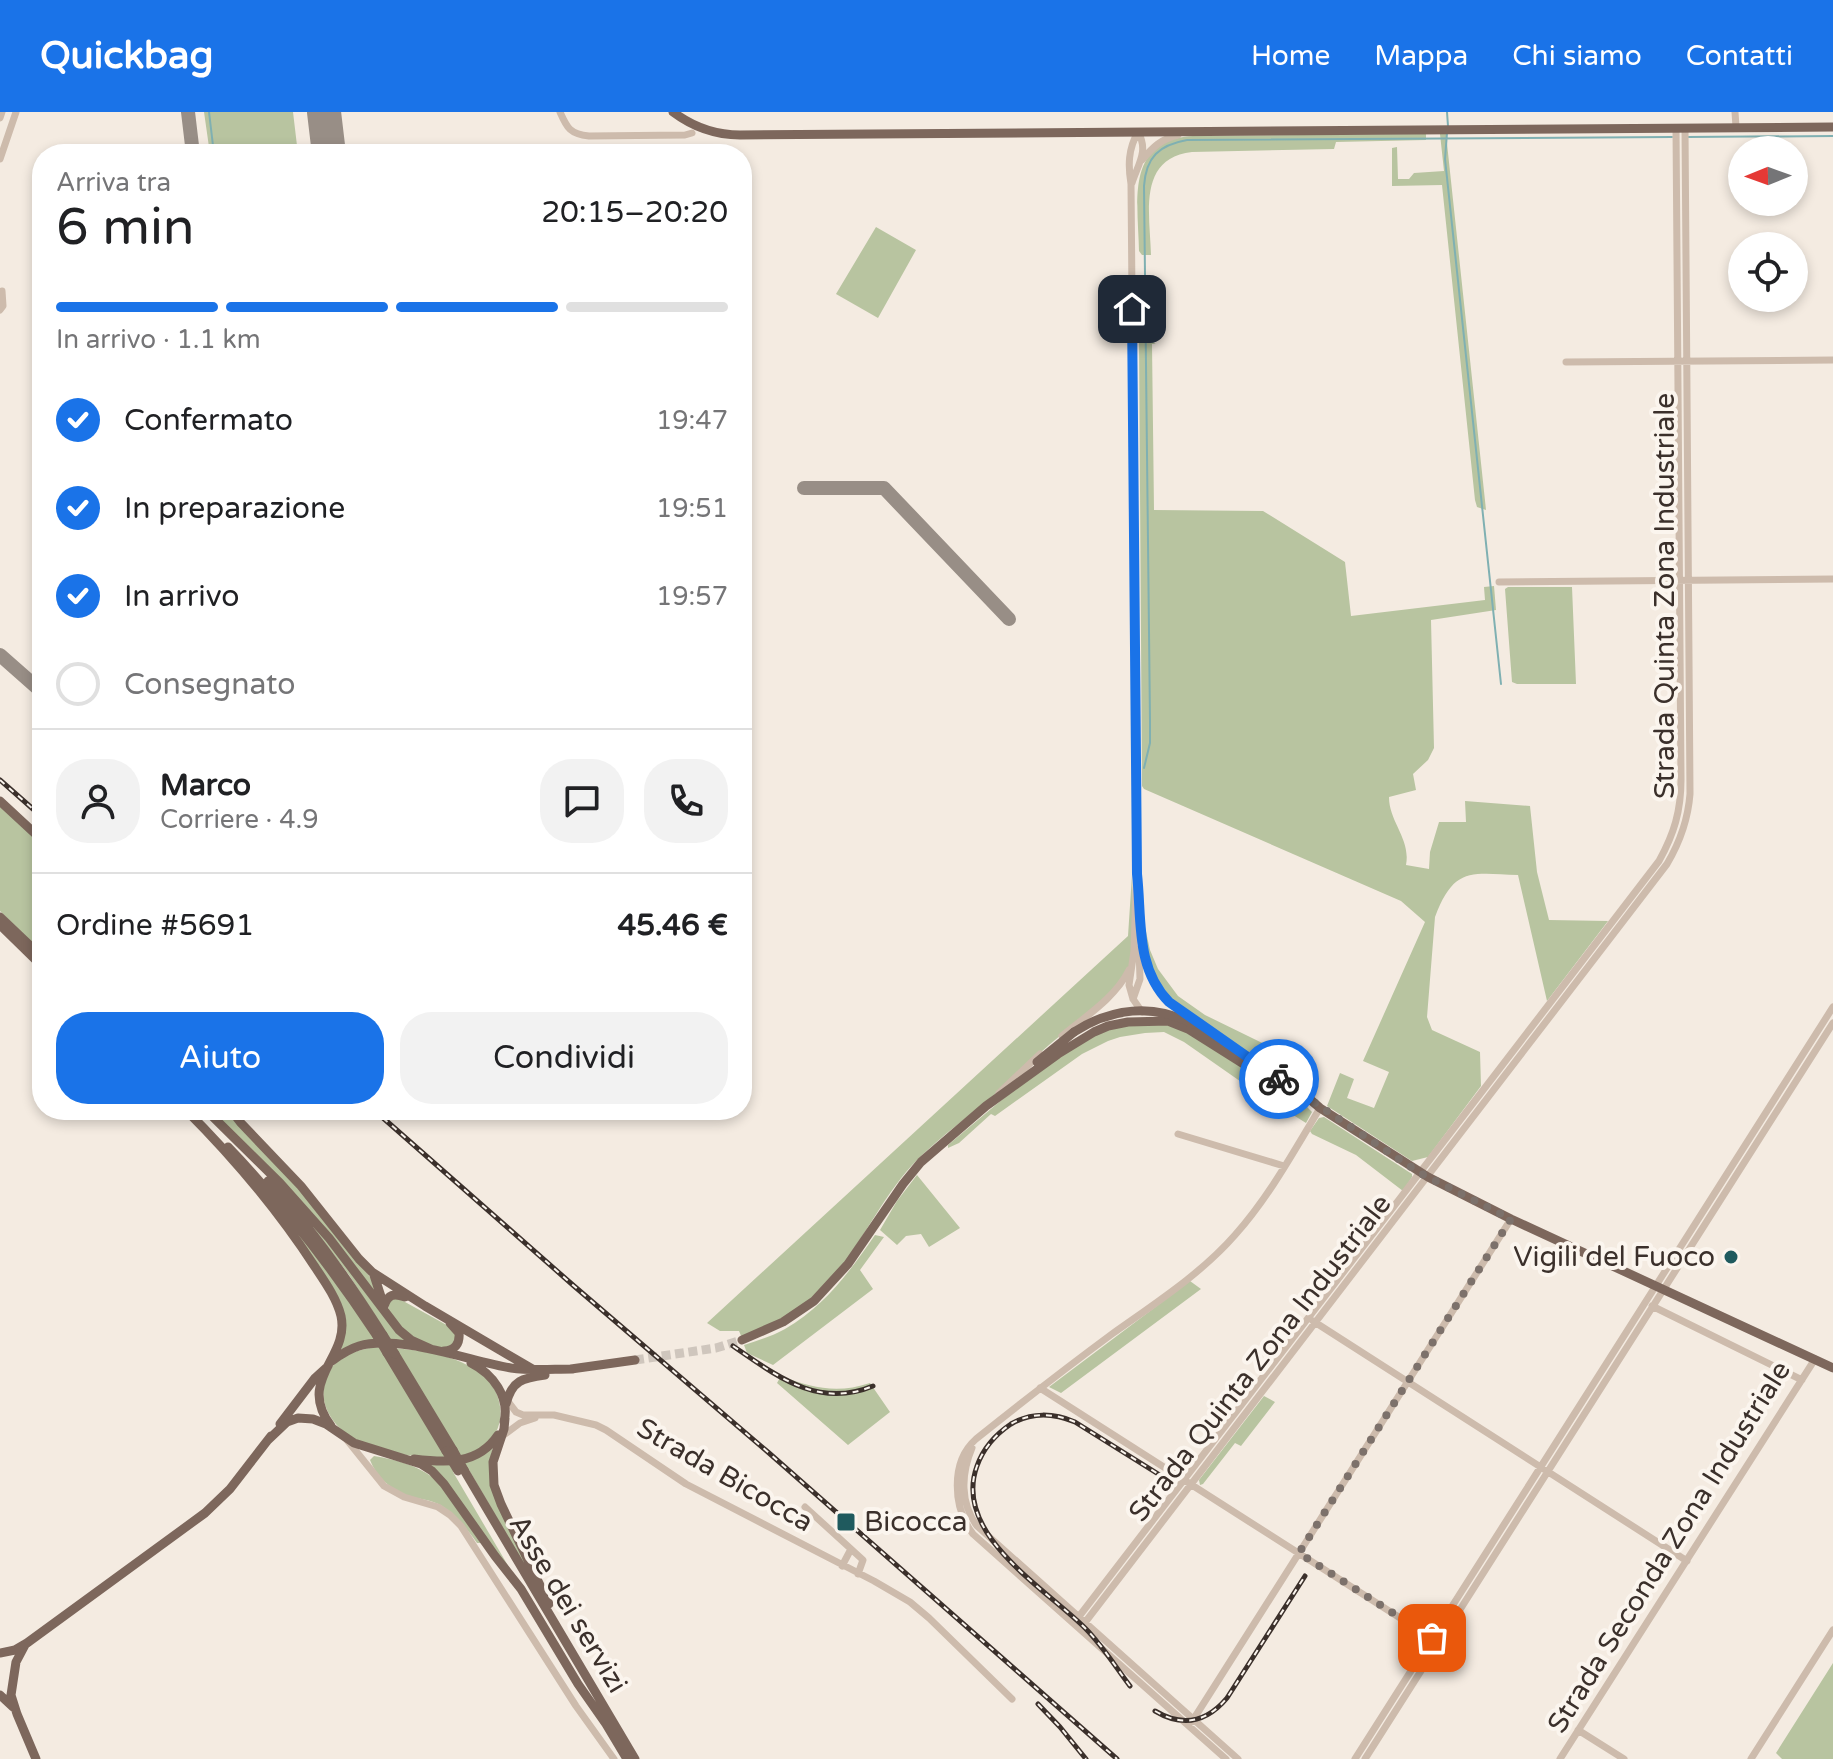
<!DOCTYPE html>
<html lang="it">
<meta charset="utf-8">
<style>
body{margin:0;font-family:"Varela Round",sans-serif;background:#f2f2f2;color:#202124;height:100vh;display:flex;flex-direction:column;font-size:30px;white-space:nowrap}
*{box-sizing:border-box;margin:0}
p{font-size:26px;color:#757577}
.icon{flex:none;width:44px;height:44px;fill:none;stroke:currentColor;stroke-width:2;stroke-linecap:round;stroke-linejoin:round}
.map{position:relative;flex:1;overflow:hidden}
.details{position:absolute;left:32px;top:32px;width:720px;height:976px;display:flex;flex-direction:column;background:#fff;border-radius:32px;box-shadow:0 4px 12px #0003}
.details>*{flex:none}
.needle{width:52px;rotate:269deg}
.buttons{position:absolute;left:1728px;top:24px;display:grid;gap:16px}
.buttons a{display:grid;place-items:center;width:80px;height:80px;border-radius:50%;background:#fff;box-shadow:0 4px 12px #0003;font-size:40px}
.pin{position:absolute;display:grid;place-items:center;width:68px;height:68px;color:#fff;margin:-34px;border-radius:16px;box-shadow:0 4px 12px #0006}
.courier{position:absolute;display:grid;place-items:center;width:80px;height:80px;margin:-40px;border:6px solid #1a73e8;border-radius:50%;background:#fff;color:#222;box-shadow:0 2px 10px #0007}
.overview em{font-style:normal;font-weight:600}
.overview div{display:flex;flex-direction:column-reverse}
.overview{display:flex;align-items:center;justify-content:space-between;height:136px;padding:0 24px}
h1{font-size:52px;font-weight:600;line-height:60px}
.bar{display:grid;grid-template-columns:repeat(4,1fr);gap:12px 8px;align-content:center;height:96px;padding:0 24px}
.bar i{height:10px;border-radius:6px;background:#e0e0e0}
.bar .on{background:#1a73e8}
.bar p{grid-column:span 4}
.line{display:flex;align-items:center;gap:20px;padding:0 24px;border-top:2px solid #e0e0e0}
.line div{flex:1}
.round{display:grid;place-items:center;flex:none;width:84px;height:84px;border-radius:32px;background:#f2f2f2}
ol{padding:0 24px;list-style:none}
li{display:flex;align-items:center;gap:24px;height:88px}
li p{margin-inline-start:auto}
li .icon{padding:8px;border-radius:50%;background:#1a73e8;color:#fff;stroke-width:4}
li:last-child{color:#757577}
li i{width:44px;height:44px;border:4px solid #e0e0e0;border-radius:50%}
.primary-button{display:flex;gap:16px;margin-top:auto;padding:16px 24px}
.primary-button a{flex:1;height:92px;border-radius:32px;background:#1a73e8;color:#fff;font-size:32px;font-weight:600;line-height:92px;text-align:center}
.primary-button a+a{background:#f2f2f2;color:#202124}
header{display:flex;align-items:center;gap:48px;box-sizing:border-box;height:112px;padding:0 40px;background:#1a73e8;color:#fff}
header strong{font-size:38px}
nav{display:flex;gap:44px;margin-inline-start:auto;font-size:28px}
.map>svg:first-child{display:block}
</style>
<header>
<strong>Quickbag</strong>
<nav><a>Home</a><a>Mappa</a><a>Chi siamo</a><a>Contatti</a></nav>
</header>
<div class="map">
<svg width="1833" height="1647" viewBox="0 0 1833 1647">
<rect width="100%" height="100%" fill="#f4ebe1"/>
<path fill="#b8c4a0" d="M 204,0 L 293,0 L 298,42 L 210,42 Z
M 1426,22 L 1426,28 L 1336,30 L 1334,37 L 1192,40 C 1137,46 1150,103 1151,143 L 1142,143 L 1139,139 C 1138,89 1125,28 1193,24 Z
M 1440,22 L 1446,22 L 1486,398 L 1477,395 L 1475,388 L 1442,73 L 1392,74 L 1392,36 L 1397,35 L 1398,67 L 1409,67 L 1414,61 L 1444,59 Z
M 876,115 L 916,138 L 878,206 L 836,182 Z
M 1142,223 L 1148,223 L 1150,229 L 1156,232 L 1152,232 L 1154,398 L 1263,399 L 1345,450 L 1351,504 L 1485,488 L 1484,475 L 1494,474 L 1496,498 L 1431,508 L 1434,636 L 1428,648 L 1413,662 L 1416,678 L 1389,685 C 1389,710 1411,727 1406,753 L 1429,757 L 1430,740 L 1439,710 L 1466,710 L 1465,689 L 1530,694 L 1537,760 L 1549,808 L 1608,809 L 1547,889 L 1518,763 C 1470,761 1454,755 1435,805 L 1427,905 L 1432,918 L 1480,940 L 1481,974 L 1428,1045 L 1412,1049 L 1327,994 L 1340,961 L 1354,967 L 1347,986 L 1374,996 L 1389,960 L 1363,949 L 1425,810 L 1401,789 L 1144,677 L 1142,674 L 1139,226 Z
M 1508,475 L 1572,475 L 1576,572 L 1517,572 L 1512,570 L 1505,477 Z
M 0,693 L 42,732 L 42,840 L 0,799 Z
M 1132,763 C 1132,787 1137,841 1127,860 C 1111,887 1084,904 1061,923 C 1039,941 1018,961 997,980 C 971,1003 942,1023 918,1047 C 879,1086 859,1141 820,1179 C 798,1201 769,1213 742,1226 L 739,1219 L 720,1219 L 707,1211 L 1128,824 Z
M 1145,815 L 1150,838 L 1158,857 L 1178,884 L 1205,903 L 1297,948 L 1300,944 L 1314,951 L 1301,977 L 1167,885 C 1149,860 1146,845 1145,815 Z
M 1137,910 L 1176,914 L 1304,992 L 1312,1000 L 1306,1011 L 1247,974 L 1184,930 L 1164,920 L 1145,921 L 1120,925 L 1108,929 L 1082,942 L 995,1004 L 991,1002 L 959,1031 L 948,1036 L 948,1033 L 1022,971 L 1061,943 L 1101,920 Z
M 210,998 L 227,998 L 302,1079 L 374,1170 L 381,1190 Z
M 1324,1005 L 1412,1062 L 1412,1065 L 1403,1079 L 1356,1043 L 1312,1022 L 1310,1019 L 1319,1006 Z
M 917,1063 L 960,1116 L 929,1135 L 921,1122 L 906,1124 L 897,1133 L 880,1118 L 897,1089 Z
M 259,1074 L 387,1222 L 349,1163 L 291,1086 L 412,1232 L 392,1229 L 336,1243 L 343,1202 Z
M 875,1123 L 884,1125 L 860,1158 L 873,1177 L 773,1253 L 747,1241 L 744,1233 C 758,1228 773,1224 785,1217 C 825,1194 850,1159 875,1123 Z
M 1190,1169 L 1201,1177 L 1061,1281 L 1049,1275 Z
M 396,1185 L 452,1216 L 456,1220 L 454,1233 C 442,1239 421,1233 410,1225 C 402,1218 395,1207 388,1199 L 389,1188 Z
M 374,1235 C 409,1237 449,1239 479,1260 C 506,1279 509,1320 480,1337 C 467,1345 454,1345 439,1345 C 411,1346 374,1339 350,1324 C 332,1313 317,1289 326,1267 C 328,1262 330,1256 335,1252 C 347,1241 359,1238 374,1235 Z
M 781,1264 C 813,1276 837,1282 870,1271 L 890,1300 L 848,1333 L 777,1271 Z
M 1264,1284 L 1275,1290 L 1241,1334 L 1235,1331 L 1203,1372 L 1200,1373 L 1199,1368 Z
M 493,1335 L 489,1352 L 535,1471 L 469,1358 L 453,1360 L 513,1462 L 426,1351 L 431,1352 Z
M 374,1344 C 397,1348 421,1354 438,1370 L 481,1431 L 477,1431 C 467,1417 457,1404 442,1394 C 431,1387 417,1387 405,1383 C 389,1376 376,1364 370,1348 Z
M 1833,1551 L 1833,1647 L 1782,1647 L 1776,1641 Z"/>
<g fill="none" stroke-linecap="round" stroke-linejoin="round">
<path stroke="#7fb0b2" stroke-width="2" d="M 209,0 L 214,42
M 1447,0 L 1448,14
M 1447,21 L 1445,47 L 1501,572
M 1688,25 L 1833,24
M 1144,656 L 1150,631 L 1150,609 L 1144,74 C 1146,45 1159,33 1187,28 L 1672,25"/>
<path stroke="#988e86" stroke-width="14" d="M 188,0 L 193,42
M 804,376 L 884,376 L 1009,507
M 0,543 L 42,580"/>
<path stroke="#988e86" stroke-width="34" d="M 324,0 L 329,42"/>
<path stroke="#cfc6bd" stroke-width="9" stroke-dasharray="9 4.5" stroke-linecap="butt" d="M 635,1248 L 716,1236 L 742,1228"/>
<path stroke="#cdbbac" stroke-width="7" d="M 560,0 C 567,16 570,22 589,24 L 685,23 L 692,21
M 1735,0 L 1736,15
M 0,6 L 2,0
M 1138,20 C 1128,37 1128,54 1131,72 L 1137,743 L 1134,839 L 1129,873 L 1133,887 L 1142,900
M 0,47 L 16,0
M 1142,48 C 1153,35 1161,27 1178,23
M 1132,71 C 1138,52 1149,39 1138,20
M 0,198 L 3,194 L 2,179
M 1566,250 L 1833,248
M 1499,470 L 1833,467
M 1139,780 C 1143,818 1137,861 1168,889 C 1178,898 1189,905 1200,912
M 1133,887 L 1140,867 L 1139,837
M 1062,924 C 1086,904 1115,886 1129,858
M 999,981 L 1040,942
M 1178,1022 L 1284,1054
M 1652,1194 L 1802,1268
M 1313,1209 L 1687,1449
M 1040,1276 L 1433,1527
M 506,1287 L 516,1300 L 523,1303 L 554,1303 L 596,1313 L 606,1318 L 686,1372 L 874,1469 L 910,1490 L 929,1506 L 1012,1587
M 501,1325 L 520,1311 L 535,1306
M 347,1328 L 384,1374 L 404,1385 L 438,1395 L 450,1403 L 461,1414 L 576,1594 L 614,1647
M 972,1336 C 961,1362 960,1391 977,1414 L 1238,1647
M 805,1395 L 851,1437
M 842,1454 L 851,1437 L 863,1448 L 858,1462
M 1074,1511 L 1659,749 C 1674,722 1681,699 1681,668 L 1676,16
M 1080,1517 L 1667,752 C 1680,730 1688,708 1690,682 L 1685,16
M 1188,1613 L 1193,1608 L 1511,1107
M 1578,1618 L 1624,1647
M 1226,1647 L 973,1422 C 953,1396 950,1350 976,1327 C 1021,1291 1066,1256 1112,1222 C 1154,1192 1201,1162 1235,1123 C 1269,1085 1294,1039 1320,996
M 1355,1647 L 1833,895
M 1365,1647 L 1833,911
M 1560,1647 L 1815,1247
M 1751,1647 L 1833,1518"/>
<path stroke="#7d675c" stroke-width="9" d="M 673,0 C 693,15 715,23 740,23 L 1833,15
M 0,689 L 42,728
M 0,805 L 42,845
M 0,813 L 42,854
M 1193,912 L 1251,951 L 1305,983 L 1320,996 L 1428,1065 L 1511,1107 L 1833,1256
M 1037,950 L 1074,920
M 186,998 C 233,1045 279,1100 315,1155 C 325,1170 337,1187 341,1204 C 350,1246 296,1267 331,1314
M 206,998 L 280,1071 L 329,1126 L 399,1218 L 411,1228 L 431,1237
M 231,998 L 241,1011 L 301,1074 L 359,1147 L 372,1160 L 425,1194 L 534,1258
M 228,1035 C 284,1093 332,1156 377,1224
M 268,1069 C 312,1116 349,1169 383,1223
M 374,1163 L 384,1194
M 384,1194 C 388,1182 394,1181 405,1185
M 742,1228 L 783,1210 L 814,1189 L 848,1152 L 903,1072 L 921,1050 L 986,994 L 1058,942 L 1094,920 L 1108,914 L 1128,910 L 1168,909 L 1188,917 L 1283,977
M 444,1239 C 455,1239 460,1231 459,1221 L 450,1211
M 387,1241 L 446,1339
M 395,1242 L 453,1338
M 332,1249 C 340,1243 349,1237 359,1234 C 398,1222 470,1249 511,1256 C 532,1259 552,1257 573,1257
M 471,1251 C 493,1262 510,1285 504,1310
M 571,1257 L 635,1248
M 506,1292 C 512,1268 523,1266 545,1263
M 505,1306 L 504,1317 L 493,1350 L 494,1373 L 501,1392 L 549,1492
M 280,1312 L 315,1266 L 326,1256
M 268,1328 L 287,1310 L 298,1306 L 313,1307 L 326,1312 L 354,1331 L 421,1352 L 432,1359 L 444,1372 L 495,1444 L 521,1477 L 578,1572 L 606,1612
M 414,1347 C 446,1351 478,1353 498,1323
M 464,1358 L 635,1647
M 25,1533 L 16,1550 L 11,1583 L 17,1602 L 36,1647
M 0,1541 L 15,1538 L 27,1531 L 205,1401 L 230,1377 L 271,1324
M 0,1583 L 13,1595
M 603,1607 L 627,1647"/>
<g stroke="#3b302b" stroke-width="5">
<path id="rail" d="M 0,668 L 42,705
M 374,998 L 574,1174 L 769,1341 L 1117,1647
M 733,1234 C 777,1264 818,1297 873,1274
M 1130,1574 C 1115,1554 1102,1533 1085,1516 C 1045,1476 952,1422 977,1354 C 983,1337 996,1322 1011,1312 C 1031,1300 1054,1301 1075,1310 L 1171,1370
M 1038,1592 L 1060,1615 L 1086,1647
M 1155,1599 C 1182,1615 1206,1611 1227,1586 L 1305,1464"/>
</g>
<use href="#rail" stroke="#fbf5ee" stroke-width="2" stroke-dasharray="6" stroke-linecap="butt"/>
<path stroke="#7d675c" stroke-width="9" d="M 1074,920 C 1111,896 1153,891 1193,912
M 383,1223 L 395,1242
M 377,1224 L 387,1241
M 453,1338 L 464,1358
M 446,1339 L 458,1359"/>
</g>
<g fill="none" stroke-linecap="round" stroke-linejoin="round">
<path stroke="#7c716b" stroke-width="8" stroke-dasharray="0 14.4" d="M 1279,967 L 1420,1061 L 1511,1107 L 1299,1441 L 1432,1526"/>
<path stroke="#1a73e8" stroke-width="10" d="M 1132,197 L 1137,762 C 1142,806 1135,856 1169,890 L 1279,967"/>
</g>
<g fill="#1f5a5e" stroke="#fbf5ee" stroke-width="3">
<circle cx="1731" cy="1145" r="8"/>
<rect x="836" y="1400" width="20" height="20" rx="4"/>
</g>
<g text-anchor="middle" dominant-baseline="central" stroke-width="8" stroke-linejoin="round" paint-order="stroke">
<g font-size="28" fill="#3b302b" stroke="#fbf5ee">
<text transform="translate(1665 484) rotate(-90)">Strada Quinta Zona Industriale</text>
<text transform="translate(1260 1246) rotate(-52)">Strada Quinta Zona Industriale</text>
<text transform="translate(725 1363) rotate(30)">Strada Bicocca</text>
<text transform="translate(1669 1435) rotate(-58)">Strada Seconda Zona Industriale</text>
<text transform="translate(568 1492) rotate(59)">Asse dei servizi</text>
</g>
<g font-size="28" fill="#3b302b" stroke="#fbf5ee" text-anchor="end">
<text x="1715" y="1145">Vigili del Fuoco</text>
<text x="864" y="1410" text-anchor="start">Bicocca</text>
</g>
</g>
</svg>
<div class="buttons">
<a><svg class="needle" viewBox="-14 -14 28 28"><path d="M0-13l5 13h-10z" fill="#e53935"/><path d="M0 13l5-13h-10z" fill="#757577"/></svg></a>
<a><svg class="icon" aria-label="locate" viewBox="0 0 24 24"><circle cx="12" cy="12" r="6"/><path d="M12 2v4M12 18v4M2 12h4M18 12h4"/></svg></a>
</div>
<div class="pin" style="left:1432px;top:1526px;background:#ea580c"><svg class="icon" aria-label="bag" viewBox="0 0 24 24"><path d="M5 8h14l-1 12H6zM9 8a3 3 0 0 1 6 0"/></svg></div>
<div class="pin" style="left:1132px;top:197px;background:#1f2937"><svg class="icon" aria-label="home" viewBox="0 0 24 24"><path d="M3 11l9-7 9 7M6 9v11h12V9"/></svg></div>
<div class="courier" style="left:1279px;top:967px"><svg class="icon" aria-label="bike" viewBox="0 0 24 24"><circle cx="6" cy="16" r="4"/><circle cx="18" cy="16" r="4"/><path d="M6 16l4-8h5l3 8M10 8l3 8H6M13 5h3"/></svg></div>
<section class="details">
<div class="overview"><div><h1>6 min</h1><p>Arriva tra</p></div><em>20:15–20:20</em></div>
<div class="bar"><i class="on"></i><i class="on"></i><i class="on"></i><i></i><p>In arrivo · 1.1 km</p></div>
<ol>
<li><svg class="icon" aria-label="check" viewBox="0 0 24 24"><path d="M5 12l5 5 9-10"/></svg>Confermato<p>19:47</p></li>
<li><svg class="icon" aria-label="check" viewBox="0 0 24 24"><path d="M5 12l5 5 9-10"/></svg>In preparazione<p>19:51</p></li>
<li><svg class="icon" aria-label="check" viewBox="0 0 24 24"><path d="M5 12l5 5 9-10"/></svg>In arrivo<p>19:57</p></li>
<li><i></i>Consegnato</li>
</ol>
<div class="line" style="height:144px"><a class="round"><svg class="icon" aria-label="person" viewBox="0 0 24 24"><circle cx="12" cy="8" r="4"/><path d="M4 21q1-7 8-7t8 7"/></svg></a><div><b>Marco</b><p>Corriere · 4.9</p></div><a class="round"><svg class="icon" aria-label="chat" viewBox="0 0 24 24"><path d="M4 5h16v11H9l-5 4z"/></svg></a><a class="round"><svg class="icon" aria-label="phone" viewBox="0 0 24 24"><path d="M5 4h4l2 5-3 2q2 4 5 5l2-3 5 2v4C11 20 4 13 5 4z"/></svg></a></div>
<div class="line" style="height:104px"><div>Ordine #5691</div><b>45.46 €</b></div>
<div class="primary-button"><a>Aiuto</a><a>Condividi</a></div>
</section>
</div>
